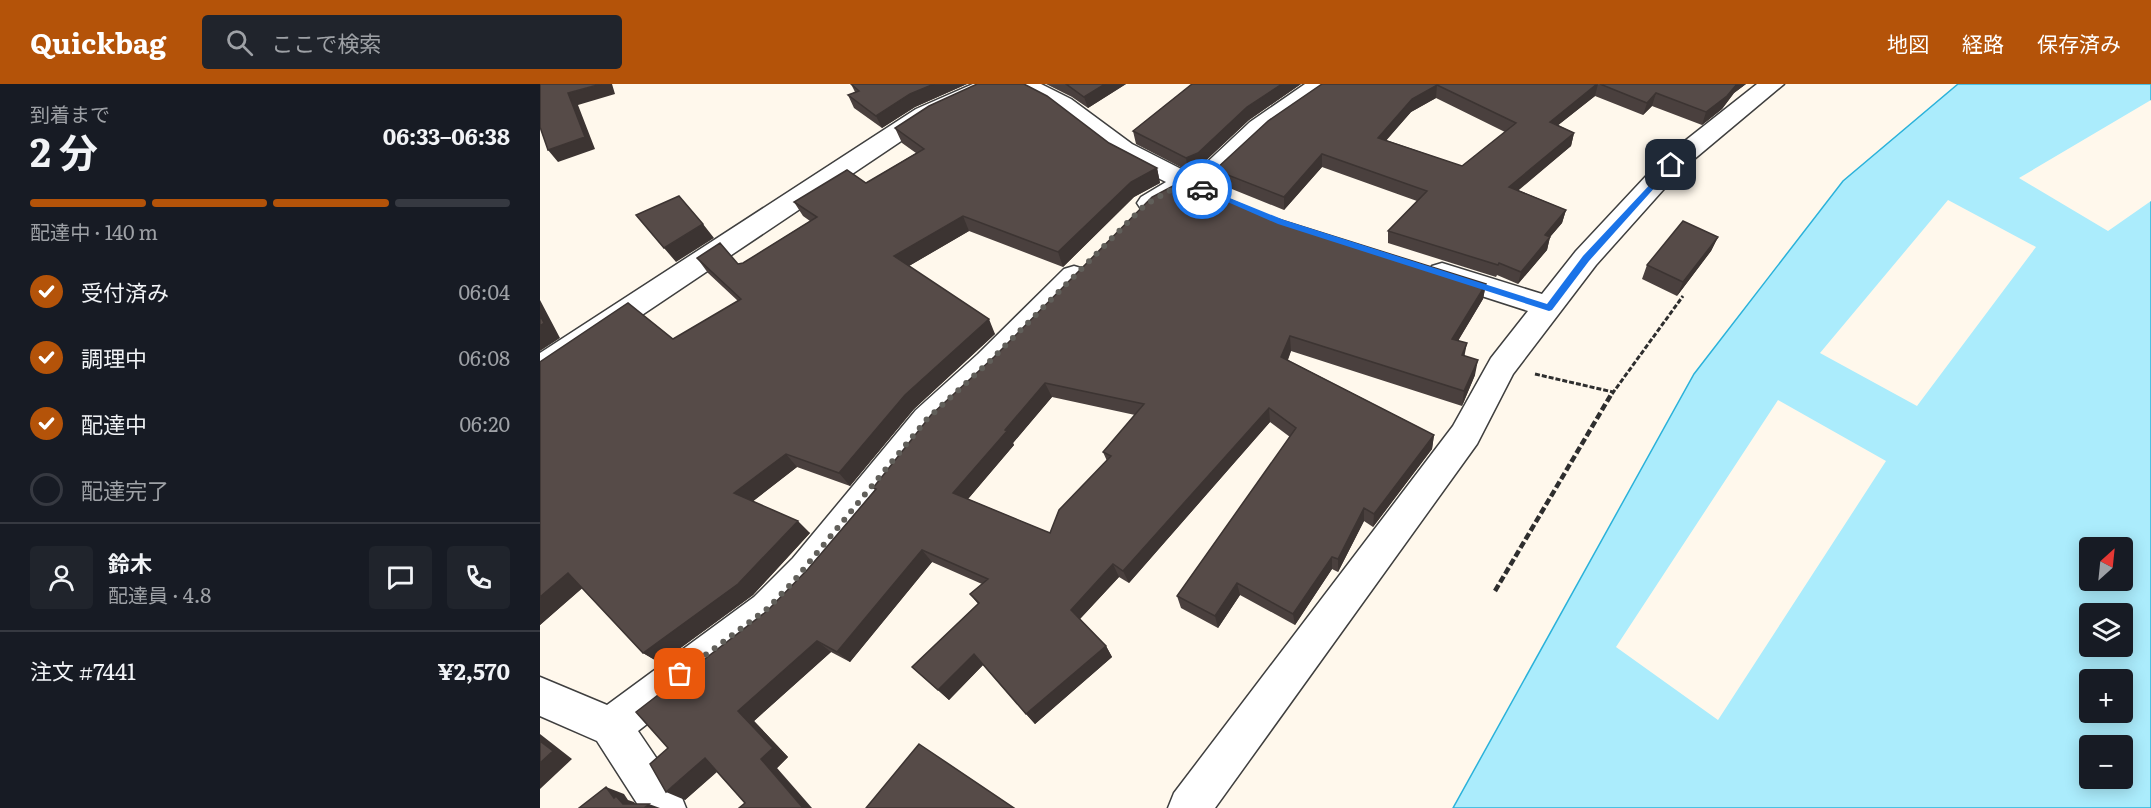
<!DOCTYPE html>
<html lang="ja">
<meta charset="utf-8">
<style>
body{margin:0;font-family:Literata,"Noto Sans JP",serif;background:#20242c;color:#f1f3f6;height:100vh;display:flex;flex-direction:column;font-size:22px;white-space:nowrap}
*{box-sizing:border-box;margin:0}
p{font-size:20px;color:#9ea1a6}
.icon{flex:none;width:33px;height:33px;fill:none;stroke:currentColor;stroke-width:2;stroke-linecap:round;stroke-linejoin:round}
.map{position:relative;flex:1;overflow:hidden}
.side{display:flex;flex-direction:column;background:#171b24;width:540px}
.side>*{flex:none}
.needle{width:39px;rotate:27deg}
.tools{position:absolute;left:1539px;top:453px;display:grid;gap:12px}
.tools a{display:grid;place-items:center;width:54px;height:54px;border-radius:6px;background:#171b24;box-shadow:0 3px 15px #0003;font-size:30px}
.pin{position:absolute;display:grid;place-items:center;width:51px;height:51px;color:#fff;margin:-26px;border-radius:12px;box-shadow:0 3px 9px #0006}
.courier{position:absolute;display:grid;place-items:center;width:60px;height:60px;margin:-30px;border:4px solid #1a73e8;border-radius:50%;background:#fff;color:#222;box-shadow:0 2px 8px #0007}
.overview em{font-style:normal;font-weight:700}
.overview div{display:flex;flex-direction:column-reverse}
.overview{display:flex;align-items:center;justify-content:space-between;height:102px;padding:0 30px}
h1{font-size:39px;font-weight:700;line-height:45px}
.bar{display:grid;grid-template-columns:repeat(4,1fr);gap:9px 6px;align-content:center;height:72px;padding:0 30px}
.bar i{height:8px;border-radius:4px;background:#363941}
.bar .current{background:#b45309}
.bar p{grid-column:span 4}
.line{display:flex;align-items:center;gap:15px;padding:0 30px;border-top:2px solid #363941}
.line div{flex:1}
.round{display:grid;place-items:center;flex:none;width:63px;height:63px;border-radius:6px;background:#20242c}
ol{padding:0 30px;list-style:none}
li{display:flex;align-items:center;gap:18px;height:66px}
li p{margin-inline-start:auto}
li .icon{padding:6px;border-radius:50%;background:#b45309;color:#fff;stroke-width:4}
li:last-child{color:#9ea1a6}
li i{width:33px;height:33px;border:3px solid #363941;border-radius:50%}
header{display:flex;align-items:center;gap:36px;box-sizing:border-box;height:84px;padding:0 30px;background:#b45309;color:#fff}
header strong{font-size:28px}
nav{display:flex;gap:33px;margin-inline-start:auto;font-size:21px}
.search{width:420px;height:54px;background:#20242c;display:flex;align-items:center;gap:15px;box-sizing:border-box;padding:0 21px;border-radius:6px;color:#9ea1a6;font-size:22px}
main{display:flex;flex:1;min-height:0}
.map>svg:first-child{display:block}
</style>
<header>
<strong>Quickbag</strong>
<div class="search"><svg class="icon" aria-label="search" viewBox="0 0 24 24"><circle cx="10" cy="10" r="6"/><path d="M15 15l6 6"/></svg>ここで検索</div>
<nav><a>地図</a><a>経路</a><a>保存済み</a></nav>
</header>
<main>
<section class="side">
<div class="overview"><div><h1>2 分</h1><p>到着まで</p></div><em>06:33–06:38</em></div>
<div class="bar"><i class="current"></i><i class="current"></i><i class="current"></i><i></i><p>配達中 · 140 m</p></div>
<ol>
<li><svg class="icon" aria-label="check" viewBox="0 0 24 24"><path d="M5 12l5 5 9-10"/></svg>受付済み<p>06:04</p></li>
<li><svg class="icon" aria-label="check" viewBox="0 0 24 24"><path d="M5 12l5 5 9-10"/></svg>調理中<p>06:08</p></li>
<li><svg class="icon" aria-label="check" viewBox="0 0 24 24"><path d="M5 12l5 5 9-10"/></svg>配達中<p>06:20</p></li>
<li><i></i>配達完了</li>
</ol>
<div class="line" style="height:108px"><a class="round"><svg class="icon" aria-label="person" viewBox="0 0 24 24"><circle cx="12" cy="8" r="4"/><path d="M4 21q1-7 8-7t8 7"/></svg></a><div><b>鈴木</b><p>配達員 · 4.8</p></div><a class="round"><svg class="icon" aria-label="chat" viewBox="0 0 24 24"><path d="M4 5h16v11H9l-5 4z"/></svg></a><a class="round"><svg class="icon" aria-label="phone" viewBox="0 0 24 24"><path d="M5 4h4l2 5-3 2q2 4 5 5l2-3 5 2v4C11 20 4 13 5 4z"/></svg></a></div>
<div class="line" style="height:78px"><div>注文 #7441</div><b>¥2,570</b></div>
</section>
<div class="map">
<svg width="1611" height="724" viewBox="0 0 1611 724">
<rect width="100%" height="100%" fill="#fff8ec"/>
<path fill="#abecfc" stroke="#2bb2da" stroke-width="1.5" fill-rule="evenodd" d="M 1418,0 L 1611,0 L 1611,724 L 913,724 L 1154,290 L 1303,97 ZM 1550,464 L 1582,464 L 1582,496 L 1550,496 ZM 1550,530 L 1582,530 L 1582,562 L 1550,562 ZM 1550,596 L 1582,596 L 1582,628 L 1550,628 ZM 1550,662 L 1582,662 L 1582,694 L 1550,694 Z"/>
<path fill="#fff8ec" d="M 1611,16 L 1611,117 L 1568,147 L 1479,94 Z
M 1408,116 L 1496,163 L 1377,322 L 1280,269 Z
M 1238,316 L 1346,377 L 1178,636 L 1076,563 Z"/>
<g fill="none" stroke-linecap="round" stroke-linejoin="round">
<g stroke="#3f3f3f" stroke-width="3">
<path id="minor" d="M 433,0 L 465,0 L 461,5 L 394,35 L 11,292 L 0,296 L 0,269 L 376,25 Z
M 470,0 L 501,0 L 531,15 L 592,60 L 649,89 L 661,84 L 710,38 L 765,0 L 793,0 L 789,5 L 728,48 L 679,96 L 671,99 L 674,105 L 670,111 L 661,114 L 648,109 C 631,116 619,130 601,125 L 597,119 L 601,113 L 626,98 L 574,72 L 513,25 L 474,5 Z
M 1217,0 L 1244,0 L 1140,87 L 1056,181 L 973,290 L 937,360 L 675,724 L 628,724 L 634,709 L 913,342 L 951,274 L 988,227 L 892,196 L 888,189 L 892,182 L 902,179 L 1002,210 L 1036,167 L 1122,75 Z
M 534,182 L 544,185 L 548,192 L 544,199 L 460,286 L 398,344 L 279,496 L 240,537 L 98,647 L 140,709 L 146,724 L 100,724 L 57,657 L 0,632 L 0,593 L 67,621 L 214,513 L 253,474 L 376,326 L 438,270 L 524,185 Z"/>
</g>
<path stroke="#2e2e2e" stroke-width="3" stroke-dasharray="5 2" stroke-linecap="butt" d="M 995,290 L 1073,308
M 1072,310 L 1143,212"/>
<path stroke="#2e2e2e" stroke-width="4.5" stroke-dasharray="7 3" stroke-linecap="butt" d="M 955,507 L 1072,309"/>
<use href="#minor" fill="#fff" fill-rule="evenodd"/>
</g>
<path fill="#4a403e" fill-rule="evenodd" d="M 311,0 L 427,0 L 375,23 L 342,44 L 314,24 L 308,11 L 315,8 Z
M 506,0 L 586,0 L 548,24 L 532,13 Z
M 652,0 L 761,0 L 709,36 L 660,82 L 648,87 L 596,60 L 593,47 Z
M 782,0 L 1206,0 L 1194,9 L 1182,25 L 1162,41 L 1112,22 L 1103,31 L 1055,12 L 1018,41 L 1034,49 L 1031,62 L 978,106 L 1026,126 L 1022,139 L 1010,153 L 1007,166 L 978,200 L 957,191 L 956,193 L 848,159 L 848,147 L 877,117 L 782,83 L 744,126 L 677,99 L 675,86 ZM 896,14 L 965,48 L 922,82 L 846,56 L 871,28 Z
M 355,44 L 569,59 L 617,84 L 620,99 L 594,113 L 523,183 L 429,147 L 369,182 L 455,250 L 374,325 L 310,402 L 257,383 L 213,417 L 270,449 L 213,511 L 120,579 L 103,569 L 42,504 L 0,541 L 0,278 L 133,255 L 198,217 L 168,189 L 157,174 L 198,180 L 203,179 L 270,137 L 263,132 L 254,118 L 326,99 L 376,69 L 362,59 Z
M 729,132 L 946,200 L 943,215 L 918,257 L 925,272 L 935,291 L 922,322 L 751,267 L 748,276 L 894,351 L 892,365 L 833,443 L 824,437 L 798,488 L 792,485 L 755,541 L 700,511 L 678,544 L 641,524 L 637,512 L 750,353 L 730,338 L 589,499 L 579,493 L 540,535 L 566,562 L 572,573 L 495,640 L 443,581 L 409,616 L 372,583 L 438,520 L 430,510 L 442,500 L 392,478 L 310,578 L 291,568 L 214,637 L 248,673 L 237,684 L 205,719 L 177,688 L 145,716 L 128,664 L 227,527 L 268,485 L 335,406 L 333,404 ZM 512,313 L 595,331 L 563,368 L 567,377 L 510,449 L 428,415 L 474,361 L 473,359 Z
M 1178,153 L 1171,167 L 1137,212 L 1102,195 L 1107,181 Z"/>
<path fill="#3c3432" d="M 61,0 L 72,0 L 75,10 L 38,21 L 55,65 L 18,78 L 8,66 L 28,9 Z
M 394,0 L 427,0 L 375,23 L 342,44 L 336,32 L 370,10 Z
M 565,0 L 586,0 L 548,24 L 544,13 Z
M 742,0 L 761,0 L 709,36 L 660,82 L 648,87 L 646,74 L 707,23 Z
M 1057,0 L 1058,0 L 1055,12 L 1007,50 L 1010,38 Z
M 1197,0 L 1206,0 L 1194,9 L 1182,25 L 1162,41 L 1166,28 Z
M 897,1 L 896,14 L 871,28 L 838,66 L 838,54 L 872,15 Z
M 1116,9 L 1112,22 L 1103,31 L 1107,19 Z
M 1034,49 L 1031,62 L 967,116 L 969,103 Z
M 782,70 L 782,83 L 744,126 L 744,113 Z
M 617,84 L 620,99 L 594,113 L 523,183 L 518,168 L 591,98 Z
M 1026,126 L 1022,139 L 1010,153 L 1007,166 L 978,200 L 981,188 L 1005,151 Z
M 423,132 L 429,147 L 362,186 L 354,172 Z
M 163,140 L 174,154 L 136,178 L 124,164 Z
M 1178,153 L 1171,167 L 1137,212 L 1143,198 Z
M 946,200 L 943,215 L 910,270 L 912,255 Z
M 0,216 L 20,254 L 0,267 Z
M 449,235 L 455,250 L 374,325 L 310,402 L 299,389 L 365,311 Z
M 750,252 L 751,267 L 743,287 L 741,273 Z
M 927,259 L 924,274 L 922,271 Z
M 938,276 L 935,291 L 922,322 L 924,307 Z
M 505,299 L 512,313 L 473,359 L 474,361 L 422,422 L 413,409 Z
M 729,324 L 730,338 L 589,499 L 583,487 Z
M 894,351 L 892,365 L 833,443 L 834,430 Z
M 246,370 L 257,383 L 207,422 L 194,409 Z
M 824,424 L 824,437 L 798,488 L 798,475 Z
M 258,437 L 270,449 L 213,511 L 120,579 L 103,569 Z
M 382,466 L 392,478 L 310,578 L 297,568 Z
M 792,473 L 792,485 L 755,541 L 753,530 Z
M 573,480 L 579,493 L 538,537 L 531,526 Z
M 28,489 L 46,501 L 0,541 L 0,513 Z
M 697,499 L 700,511 L 678,544 L 675,532 Z
M 277,557 L 291,568 L 214,637 L 248,673 L 237,684 L 272,724 L 263,724 L 221,675 L 198,627 Z
M 566,562 L 572,573 L 495,640 L 486,630 Z
M 434,570 L 443,581 L 409,616 L 398,606 Z
M 0,650 L 32,675 L 0,705 Z
M 165,674 L 182,683 L 145,716 L 126,708 Z
M 66,703 L 84,710 L 88,716 L 94,718 L 98,724 L 83,720 L 74,714 Z
M 109,720 L 120,724 L 104,724 Z"/>
<path fill="#564b48" stroke="#3c3432" stroke-width="1.5" fill-rule="evenodd" d="M 0,0 L 61,0 L 28,9 L 45,53 L 8,66 L 0,43 Z
M 311,0 L 394,0 L 370,10 L 336,32 L 308,11 L 319,7 Z
M 437,0 L 484,0 L 507,12 L 569,59 L 617,84 L 591,98 L 518,168 L 423,132 L 354,172 L 449,235 L 365,311 L 299,389 L 246,370 L 194,409 L 258,437 L 198,500 L 103,569 L 28,489 L 0,513 L 0,278 L 88,219 L 133,255 L 201,215 L 157,174 L 180,159 L 198,180 L 203,179 L 277,133 L 254,118 L 307,86 L 326,99 L 384,65 L 355,44 L 389,22 Z
M 526,0 L 565,0 L 544,13 Z
M 652,0 L 742,0 L 707,23 L 658,69 L 646,74 L 593,47 Z
M 782,0 L 1057,0 L 1010,38 L 1034,49 L 969,103 L 1026,126 L 1005,151 L 1010,153 L 981,188 L 959,179 L 958,181 L 848,147 L 887,107 L 782,70 L 744,113 L 675,86 L 728,37 ZM 897,1 L 976,39 L 922,82 L 838,54 L 872,15 Z
M 1060,0 L 1197,0 L 1187,12 L 1166,28 L 1116,9 L 1107,19 Z
M 644,96 L 729,132 L 946,200 L 912,255 L 927,259 L 922,271 L 938,276 L 924,307 L 750,252 L 741,273 L 894,351 L 834,430 L 824,424 L 798,475 L 792,473 L 753,530 L 697,499 L 675,532 L 637,512 L 756,344 L 729,324 L 583,487 L 573,480 L 531,526 L 566,562 L 486,630 L 434,570 L 398,606 L 372,583 L 439,519 L 430,510 L 448,495 L 382,466 L 297,568 L 277,557 L 198,627 L 233,664 L 221,675 L 263,724 L 199,724 L 205,719 L 165,674 L 126,708 L 110,680 L 128,664 L 96,628 L 227,527 L 268,485 L 336,405 L 333,404 L 391,331 L 454,273 L 612,113 ZM 505,299 L 604,320 L 563,368 L 571,372 L 519,426 L 510,449 L 413,409 L 467,347 L 465,346 Z
M 139,112 L 163,140 L 124,164 L 96,131 Z
M 1143,137 L 1178,153 L 1143,198 L 1107,181 Z
M 0,231 L 4,239 L 0,242 Z
M 0,657 L 13,667 L 0,679 Z
M 379,660 L 474,724 L 326,724 Z
M 66,703 L 74,714 L 76,712 L 83,720 L 109,720 L 104,724 L 39,724 Z"/>
<path fill="#1a73e8" d="M 1131,78 L 1135,81 L 1134,82 L 1049,177 L 1012,226 L 1009,227 L 738,140 L 658,105 L 665,104 L 744,136 L 1007,220 L 1043,172 Z"/>
<g fill="none" stroke-linecap="round" stroke-linejoin="round">
<path stroke="#615f5a" stroke-width="6" stroke-dasharray="0 10.8" d="M 140,590 L 227,525 L 253,498 L 387,335 L 449,278 L 605,121 L 631,106 L 648,100 L 662,105"/>
</g>
</svg>
<div class="tools">
<a><svg class="needle" viewBox="-14 -14 28 28"><path d="M0-13l5 13h-10z" fill="#e53935"/><path d="M0 13l5-13h-10z" fill="#9ea1a6"/></svg></a>
<a><svg class="icon" aria-label="layers" viewBox="0 0 24 24"><path d="M12 4l9 5-9 5-9-5zM3 14l9 5 9-5"/></svg></a>
<a>+</a>
<a>−</a>
</div>
<div class="pin" style="left:140px;top:590px;background:#ea580c"><svg class="icon" aria-label="bag" viewBox="0 0 24 24"><path d="M5 8h14l-1 12H6zM9 8a3 3 0 0 1 6 0"/></svg></div>
<div class="pin" style="left:1131px;top:81px;background:#1f2937"><svg class="icon" aria-label="home" viewBox="0 0 24 24"><path d="M3 11l9-7 9 7M6 9v11h12V9"/></svg></div>
<div class="courier" style="left:662px;top:105px"><svg class="icon" aria-label="car" viewBox="0 0 24 24"><path d="M5 17H2v-5l4-1 3-4h7l3 4 3 1v5h-3M9 17h6M6 11h13"/><circle cx="7" cy="17" r="2"/><circle cx="17" cy="17" r="2"/></svg></div>
</div>
</main>
